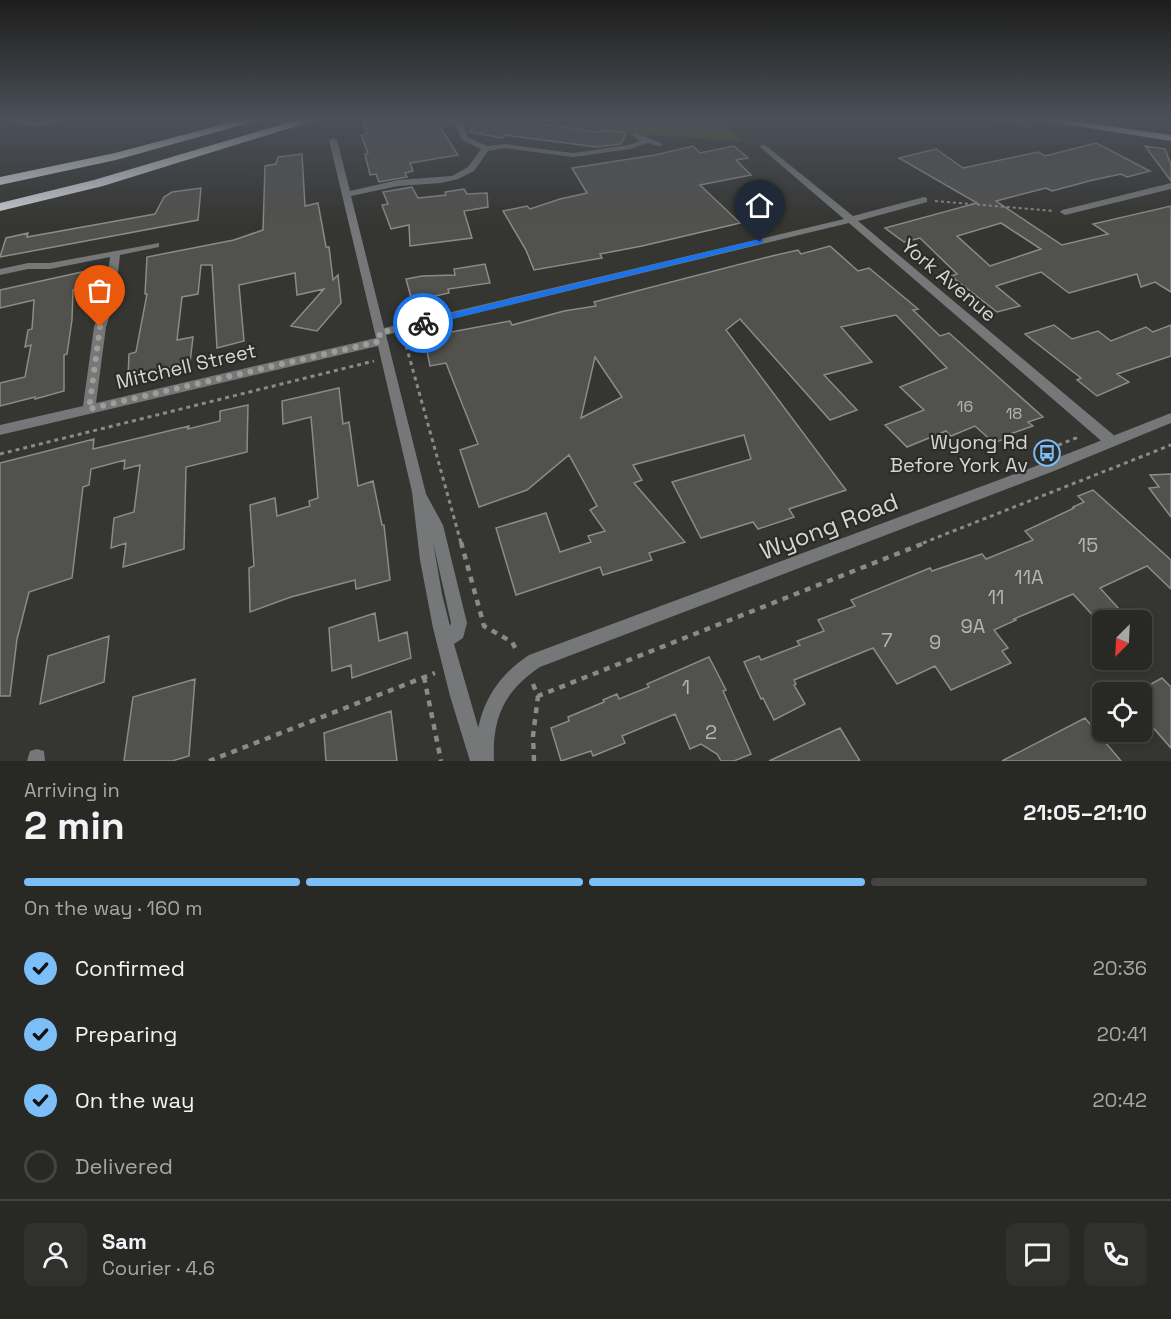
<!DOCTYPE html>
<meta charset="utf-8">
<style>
body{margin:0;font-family:"Space Grotesk",sans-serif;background:#30302d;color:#f1f3f6;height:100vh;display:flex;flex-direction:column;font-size:22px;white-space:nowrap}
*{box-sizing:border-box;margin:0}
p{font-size:20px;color:#a5a6a7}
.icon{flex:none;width:33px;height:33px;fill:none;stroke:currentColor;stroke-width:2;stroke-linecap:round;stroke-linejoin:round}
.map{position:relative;height:761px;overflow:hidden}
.side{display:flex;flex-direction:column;background:#282825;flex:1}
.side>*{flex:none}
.needle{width:39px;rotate:204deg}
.fabs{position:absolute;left:1092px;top:610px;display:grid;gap:12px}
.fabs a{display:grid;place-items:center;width:60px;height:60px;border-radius:9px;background:#282825;box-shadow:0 3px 9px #0003,0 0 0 2px #444442;font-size:30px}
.pin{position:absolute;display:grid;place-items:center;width:51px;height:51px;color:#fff;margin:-62px -26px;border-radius:50% 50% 50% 0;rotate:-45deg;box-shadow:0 0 6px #0007}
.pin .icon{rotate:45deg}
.courier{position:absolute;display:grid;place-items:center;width:60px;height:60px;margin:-30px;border:4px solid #1a73e8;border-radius:50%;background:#fff;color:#222;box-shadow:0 2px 8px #0007}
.summary em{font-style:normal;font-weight:600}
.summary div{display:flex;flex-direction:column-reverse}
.summary{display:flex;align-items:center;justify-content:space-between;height:102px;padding:0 24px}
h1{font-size:39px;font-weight:600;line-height:45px}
.bar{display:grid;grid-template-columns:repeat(4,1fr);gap:9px 6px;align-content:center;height:72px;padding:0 24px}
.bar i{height:8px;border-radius:4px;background:#444442}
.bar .selected{background:#7bbef8}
.bar p{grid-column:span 4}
.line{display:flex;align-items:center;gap:15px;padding:0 24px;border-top:2px solid #444442}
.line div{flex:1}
.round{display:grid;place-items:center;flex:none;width:63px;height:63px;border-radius:9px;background:#30302d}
ol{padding:0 24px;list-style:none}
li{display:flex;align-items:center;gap:18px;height:66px}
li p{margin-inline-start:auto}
li .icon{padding:6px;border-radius:50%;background:#7bbef8;color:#111;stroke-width:4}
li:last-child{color:#a5a6a7}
li i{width:33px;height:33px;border:3px solid #444442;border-radius:50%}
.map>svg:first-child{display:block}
</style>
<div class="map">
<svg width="1171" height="761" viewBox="0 0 1171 761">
<rect width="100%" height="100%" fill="#353531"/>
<path fill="#524e16" d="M 521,119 L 716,119 L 743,141 L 634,134 Z"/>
<path fill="#51514d" stroke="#8b8b87" stroke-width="1.5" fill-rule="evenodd" d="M 362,119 L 435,119 L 458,155 L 410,163 L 413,171 L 405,173 L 407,177 L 379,182 L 376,174 L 370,175 L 365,154 L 368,153 L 361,135 L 367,134 Z
M 482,119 L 507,119 L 600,132 L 602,130 L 626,133 L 621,144 L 596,147 L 505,135 L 502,138 L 469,132 Z
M 1096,143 L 1150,171 L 1127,177 L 1121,174 L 1093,180 L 1052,191 L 1046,188 L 996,201 L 1062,245 L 1108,234 L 1093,224 L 1171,206 L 1171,292 L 1155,282 L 1141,287 L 1137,274 L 1069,293 L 1041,272 L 996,286 L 1020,306 L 997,312 L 951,276 L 957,274 L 920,238 L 904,242 L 885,228 L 977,203 L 899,158 L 936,149 L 963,168 L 1038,152 L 1045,156 ZM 1001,223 L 1041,249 L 990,266 L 957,236 Z
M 693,146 L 700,153 L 734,146 L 748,158 L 736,160 L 751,175 L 700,185 L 740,223 L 642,246 L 600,254 L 602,258 L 534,270 L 526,250 L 503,211 L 527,206 L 530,209 L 560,199 L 587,193 L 572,168 L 655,155 Z
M 1145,146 L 1165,149 L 1171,165 L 1171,181 Z
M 302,154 L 305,206 L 318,203 L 326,247 L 329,247 L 333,280 L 338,275 L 341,303 L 317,331 L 291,326 L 324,289 L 297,295 L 295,273 L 239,285 L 244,341 L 217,348 L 212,265 L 201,265 L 198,294 L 182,297 L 177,340 L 193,337 L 190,363 L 128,377 L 129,354 L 136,352 L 147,294 L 145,294 L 147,257 L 234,240 L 263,230 L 265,166 L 276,164 L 278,157 Z
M 412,187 L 418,198 L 446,195 L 445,192 L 464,189 L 467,194 L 487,193 L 488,207 L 464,211 L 472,238 L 410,246 L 409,225 L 391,229 L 382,205 L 388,204 L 383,192 Z
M 201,188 L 198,220 L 0,257 L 6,238 L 28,233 L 27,237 L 155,214 L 164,197 L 172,192 Z
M 830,246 L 858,271 L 869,268 L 918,309 L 913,310 L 940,336 L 949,333 L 1043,417 L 1028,422 L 1033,426 L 1007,435 L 1009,437 L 994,443 L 975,426 L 951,436 L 946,431 L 907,447 L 885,425 L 924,410 L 900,387 L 947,368 L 896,315 L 841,327 L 872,362 L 824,375 L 857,410 L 830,420 L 740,319 L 726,330 L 846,490 L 789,509 L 794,517 L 758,529 L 753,522 L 701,538 L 672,482 L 751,459 L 744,435 L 633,465 L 642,480 L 634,483 L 685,542 L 649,553 L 652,560 L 603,575 L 600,567 L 516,595 L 496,528 L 546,513 L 560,552 L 591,542 L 588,536 L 605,531 L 590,510 L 597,506 L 569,455 L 527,490 L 479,507 L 460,450 L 478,444 L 446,363 L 430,366 L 424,337 L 510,321 L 512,325 L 564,311 L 596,306 L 594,302 L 772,256 L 798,250 L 801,254 ZM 595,357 L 622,397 L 581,418 Z
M 485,264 L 490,283 L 448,289 L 449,293 L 412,301 L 406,279 L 422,276 L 455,275 L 454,269 Z
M 91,270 L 89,287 L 73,290 L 72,320 L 67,354 L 64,355 L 64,391 L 35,399 L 35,397 L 0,406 L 0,383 L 25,377 L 31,345 L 25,347 L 28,330 L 32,329 L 34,300 L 0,308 L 0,290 Z
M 1054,325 L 1072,339 L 1098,331 L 1111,341 L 1146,327 L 1153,332 L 1171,325 L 1171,356 L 1117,374 L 1129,382 L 1097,396 L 1077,380 L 1081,378 L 1025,334 Z
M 339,388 L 343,424 L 349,422 L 358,486 L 373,481 L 382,525 L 384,525 L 390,580 L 356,589 L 355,580 L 291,597 L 250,612 L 249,568 L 254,566 L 250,505 L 275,498 L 277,516 L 310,506 L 309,501 L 318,498 L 311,417 L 283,424 L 282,401 Z
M 248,405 L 247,452 L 186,467 L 184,549 L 123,567 L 126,543 L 111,548 L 114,518 L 134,512 L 140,465 L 124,469 L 125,460 L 91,469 L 89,485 L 83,487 L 72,578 L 29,592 L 17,639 L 10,696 L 0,696 L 0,463 L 94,439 L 93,449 L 189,426 L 188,429 L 220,421 L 220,411 Z
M 1171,474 L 1171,517 L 1149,488 L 1159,487 L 1150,475 Z
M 1093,490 L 1171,560 L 1171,589 L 1147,566 L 1100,588 L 1130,621 L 1102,621 L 1101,624 L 1073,594 L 1014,619 L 1016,620 L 994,630 L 1008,648 L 1002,651 L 1011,663 L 951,690 L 935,666 L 897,684 L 873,648 L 794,680 L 796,684 L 794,685 L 805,704 L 774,720 L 763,698 L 761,699 L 744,662 L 759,656 L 761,660 L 800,645 L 797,641 L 824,631 L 818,620 L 855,606 L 851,600 L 930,568 L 932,571 L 982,554 L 986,559 L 1033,540 L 1025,531 L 1074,508 L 1073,507 L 1084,502 L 1078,496 Z
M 375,613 L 379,641 L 407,632 L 411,658 L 352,678 L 351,665 L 332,671 L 329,628 Z
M 109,636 L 104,682 L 40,704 L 48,656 Z
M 709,657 L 726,690 L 723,691 L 751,754 L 734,761 L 721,761 L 717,754 L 701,744 L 690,749 L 675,714 L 622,736 L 625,743 L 593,756 L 591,751 L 561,761 L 551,728 L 569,721 L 568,717 L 604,702 L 603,700 L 617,694 L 619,699 L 649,687 L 647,684 Z
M 1162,678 L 1171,687 L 1171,748 L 1142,715 L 1142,689 Z
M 195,679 L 189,756 L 172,761 L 124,761 L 133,697 Z
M 391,711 L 397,761 L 326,761 L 324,733 Z
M 1085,718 L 1121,761 L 1002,761 Z
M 840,728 L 860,761 L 769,761 Z"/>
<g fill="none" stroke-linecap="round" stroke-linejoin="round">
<path stroke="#8a8a87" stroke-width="2" stroke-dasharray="3 3" stroke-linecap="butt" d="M 993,119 L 1027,124
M 935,201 L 1054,211"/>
<path stroke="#8a8a87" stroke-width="3" stroke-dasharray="4 4" stroke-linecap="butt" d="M 404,338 L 461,543
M 0,454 L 374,361
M 1036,454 L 1076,438 L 1077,433
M 923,543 L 1171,445"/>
<path stroke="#8a8a87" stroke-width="4.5" stroke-dasharray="6 6" stroke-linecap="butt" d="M 461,542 L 484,626 L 512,642 L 518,653
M 424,677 L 441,761
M 533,684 L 538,696 L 927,542
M 209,761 L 435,673
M 534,761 L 533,736 L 538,696"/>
<path fill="#757778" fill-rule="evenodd" d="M 8,119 L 29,121 L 63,119 C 47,127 23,130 8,119 Z
M 453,119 L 461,119 L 468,137 L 487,146 L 505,144 L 573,153 L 628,145 L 640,141 L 632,135 L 636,133 L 663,144 L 659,146 L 647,143 L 630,149 L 573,157 L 505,148 L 488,151 L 474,171 L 458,179 L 441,183 L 398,186 L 351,196 L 384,328 L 844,219 L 761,148 L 760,146 L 764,144 L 853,216 L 924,197 L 927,198 L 927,202 L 858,221 L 1116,437 L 1118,441 L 1116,445 L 1111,446 L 1106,445 L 849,223 L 386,335 L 426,494 L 443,525 L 467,623 L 463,638 L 454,644 L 488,761 L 470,761 L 450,696 L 433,628 L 420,560 L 412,492 L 378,346 L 0,435 L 0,425 L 83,406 L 94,327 L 105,299 L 110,257 L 50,269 L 28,269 L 0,275 L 0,269 L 28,263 L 50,263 L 159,243 L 159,247 L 120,255 L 115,299 L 106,327 L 96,403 L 376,338 L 329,140 L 333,138 L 337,140 L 350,191 L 398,180 L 452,176 L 468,167 L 481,149 L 462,140 ZM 433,542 L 451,623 L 450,626 L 442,594 Z
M 1171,183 L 1171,189 L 1065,215 L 1060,212 L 1062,210 Z
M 37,749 L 44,751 L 45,761 L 27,761 L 30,751 Z"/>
<path fill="#757778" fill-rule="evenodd" d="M 1171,413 L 1171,423 L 1054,471 L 540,667 C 504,691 492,718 494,761 L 476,761 C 474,716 491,680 529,655 L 1044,463 Z"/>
<path fill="#b5b8ba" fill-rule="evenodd" d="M 1032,119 L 1059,119 L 1171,135 L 1171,141 Z"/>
<path fill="#ced1d5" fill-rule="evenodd" d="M 243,119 L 263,119 L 116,160 L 0,185 L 0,177 L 115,153 Z
M 300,119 L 319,119 L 103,186 L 0,211 L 0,203 L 94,180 Z"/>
</g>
<linearGradient id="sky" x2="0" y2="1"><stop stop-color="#1d1d1b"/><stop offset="0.53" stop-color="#4b515a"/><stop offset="1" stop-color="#4b515a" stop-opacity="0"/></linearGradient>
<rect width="1171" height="226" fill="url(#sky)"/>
<path fill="#1a73e8" d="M 760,239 L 763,240 L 763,243 L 423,326 L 419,323 L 423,320 Z"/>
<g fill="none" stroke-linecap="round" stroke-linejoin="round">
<path stroke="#9d9d9a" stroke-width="6" stroke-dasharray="0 10.8" d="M 100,327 L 89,409 L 381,341 L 379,333 L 423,323"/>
</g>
<defs>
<g id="bus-ring" transform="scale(1.35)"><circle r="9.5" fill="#2b2b28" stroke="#7bbef8" stroke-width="1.5"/><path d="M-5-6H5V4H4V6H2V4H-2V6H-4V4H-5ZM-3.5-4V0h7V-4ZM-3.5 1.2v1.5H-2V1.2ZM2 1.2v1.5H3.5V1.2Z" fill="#7bbef8"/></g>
</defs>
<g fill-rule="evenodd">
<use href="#bus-ring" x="1047" y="453"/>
</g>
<g text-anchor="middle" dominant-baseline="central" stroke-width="4.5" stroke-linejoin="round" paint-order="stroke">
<g font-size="16" fill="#b4b4b2">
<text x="965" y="406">16</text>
<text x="1014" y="413">18</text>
</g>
<g font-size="20" fill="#d5d5d3" stroke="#2b2b28">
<text transform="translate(949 280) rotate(40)">York Avenue</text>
<text transform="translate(186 366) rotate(-13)">Mitchell Street</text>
</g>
<g font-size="20" fill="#d5d5d3" stroke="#2b2b28" text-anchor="end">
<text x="1028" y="442">Wyong Rd<tspan x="1028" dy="23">Before York Av</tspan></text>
</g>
<g font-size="20" fill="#b4b4b2">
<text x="1088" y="545">15</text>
<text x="1029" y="577">11A</text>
<text x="996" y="597">11</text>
<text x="973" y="626">9A</text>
<text x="887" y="640">7</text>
<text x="935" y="642">9</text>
<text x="686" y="687">1</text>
<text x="711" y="732">2</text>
</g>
<g font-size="24" fill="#d5d5d3" stroke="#2b2b28">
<text transform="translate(829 526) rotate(-21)">Wyong Road</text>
</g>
</g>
</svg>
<div class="fabs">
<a><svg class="needle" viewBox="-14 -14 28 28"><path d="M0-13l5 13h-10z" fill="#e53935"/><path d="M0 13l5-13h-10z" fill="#a5a6a7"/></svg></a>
<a><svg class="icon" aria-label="locate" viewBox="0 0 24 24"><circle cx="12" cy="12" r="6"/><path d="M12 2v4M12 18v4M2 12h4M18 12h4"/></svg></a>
</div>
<div class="pin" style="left:100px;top:327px;background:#ea580c"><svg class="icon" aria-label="bag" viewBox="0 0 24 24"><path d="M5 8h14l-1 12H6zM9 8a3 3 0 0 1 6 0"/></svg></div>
<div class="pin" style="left:760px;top:242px;background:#1f2937"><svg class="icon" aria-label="home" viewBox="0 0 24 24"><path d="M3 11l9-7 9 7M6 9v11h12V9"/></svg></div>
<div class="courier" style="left:423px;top:323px"><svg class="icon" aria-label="bike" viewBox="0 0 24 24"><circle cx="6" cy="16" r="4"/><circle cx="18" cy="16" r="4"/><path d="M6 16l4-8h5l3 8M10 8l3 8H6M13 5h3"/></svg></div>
</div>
<section class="side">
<div class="summary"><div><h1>2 min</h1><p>Arriving in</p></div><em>21:05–21:10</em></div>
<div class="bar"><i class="selected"></i><i class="selected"></i><i class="selected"></i><i></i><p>On the way · 160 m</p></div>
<ol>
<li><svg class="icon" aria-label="check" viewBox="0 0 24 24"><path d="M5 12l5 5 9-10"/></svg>Confirmed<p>20:36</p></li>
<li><svg class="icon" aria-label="check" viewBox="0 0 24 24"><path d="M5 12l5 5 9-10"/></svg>Preparing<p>20:41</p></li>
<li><svg class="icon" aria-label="check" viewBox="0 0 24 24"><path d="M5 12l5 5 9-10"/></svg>On the way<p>20:42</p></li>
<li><i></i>Delivered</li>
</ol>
<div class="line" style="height:108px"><a class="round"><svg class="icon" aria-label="person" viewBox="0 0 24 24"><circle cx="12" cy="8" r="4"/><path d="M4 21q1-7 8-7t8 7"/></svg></a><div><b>Sam</b><p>Courier · 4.6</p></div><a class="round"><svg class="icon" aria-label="chat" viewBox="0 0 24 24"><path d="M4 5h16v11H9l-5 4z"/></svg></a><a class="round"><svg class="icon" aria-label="phone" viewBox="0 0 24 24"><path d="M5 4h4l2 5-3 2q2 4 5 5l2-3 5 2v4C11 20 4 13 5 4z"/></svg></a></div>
</section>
